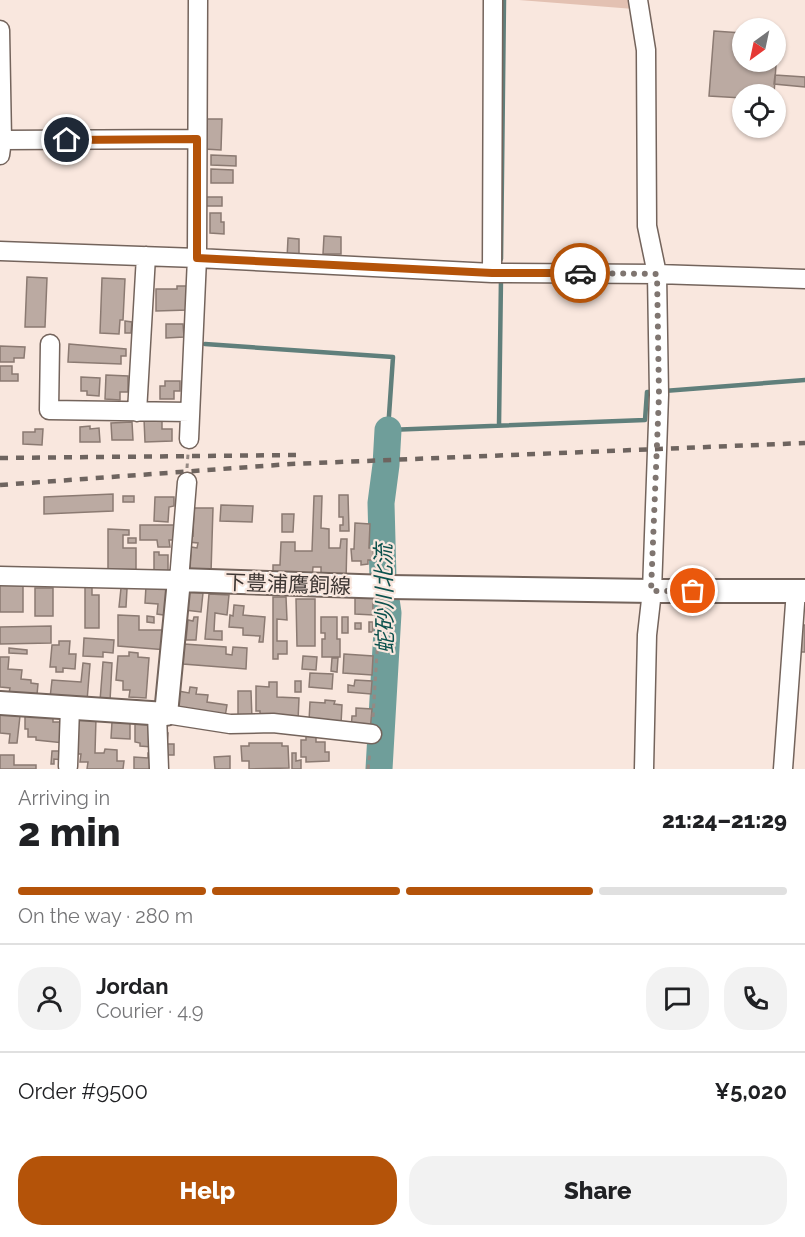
<!DOCTYPE html>
<meta charset="utf-8">
<style>
body{margin:0;font-family:Raleway,"Noto Sans JP",sans-serif;background:#f2f2f2;color:#202124;height:100vh;display:flex;flex-direction:column;font-size:22px;white-space:nowrap}
*{box-sizing:border-box;margin:0}
p{font-size:20px;color:#757577}
.icon{flex:none;width:33px;height:33px;fill:none;stroke:currentColor;stroke-width:2;stroke-linecap:round;stroke-linejoin:round}
.map{position:relative;height:769px;overflow:hidden}
.panel{display:flex;flex-direction:column;background:#fff;flex:1}
.panel>*{flex:none}
.needle{width:39px;rotate:213deg}
.controls{position:absolute;left:732px;top:18px;display:grid;gap:12px}
.controls a{display:grid;place-items:center;width:54px;height:54px;border-radius:50%;background:#fff;box-shadow:0 2px 4px #0004;font-size:30px}
.pin{position:absolute;display:grid;place-items:center;width:51px;height:51px;color:#fff;margin:-26px;border:3px solid #fff;border-radius:50%;box-shadow:0 2px 6px #0007}
.courier{position:absolute;display:grid;place-items:center;width:60px;height:60px;margin:-30px;border:4px solid #b45309;border-radius:50%;background:#fff;color:#222;box-shadow:0 2px 8px #0007}
.headline em{font-style:normal;font-weight:800}
.headline div{display:flex;flex-direction:column-reverse}
.headline{display:flex;align-items:center;justify-content:space-between;height:102px;padding:0 18px}
h1{font-size:39px;font-weight:800;line-height:45px}
.bar{display:grid;grid-template-columns:repeat(4,1fr);gap:9px 6px;align-content:center;height:72px;padding:0 18px}
.bar i{height:8px;border-radius:4px;background:#e0e0e0}
.bar .selected{background:#b45309}
.bar p{grid-column:span 4}
.line{display:flex;align-items:center;gap:15px;padding:0 18px;border-top:2px solid #e0e0e0}
.line div{flex:1}
.round{display:grid;place-items:center;flex:none;width:63px;height:63px;border-radius:24px;background:#f2f2f2}
.action{display:flex;gap:12px;margin-top:auto;padding:12px 18px}
.action a{flex:1;height:69px;border-radius:24px;background:#b45309;color:#fff;font-size:24px;font-weight:800;line-height:69px;text-align:center}
.action a+a{background:#f2f2f2;color:#202124}
.map>svg:first-child{display:block}
</style>
<div class="map">
<svg width="805" height="769" viewBox="0 0 805 769">
<rect width="100%" height="100%" fill="#f9e7de"/>
<path fill="#e3c1b2" d="M 519,0 L 635,0 L 634,9 Z"/>
<g fill="none" stroke-linecap="round" stroke-linejoin="round">
<path stroke="#607f7b" stroke-width="4.5" d="M 501,259 L 504,0
M 205,344 L 393,357 L 388,430 L 645,420 L 647,392 L 656,392
M 664,391 L 805,380
M 499,425 L 501,278"/>
<path stroke="#6f9e9a" stroke-width="27" d="M 379,769 L 388,613 L 383,579 L 381,503 L 386,465 L 388,430"/>
</g>
<path fill="#bbaaa2" stroke="#8b7a72" stroke-width="1.5" d="M 714,31 L 742,33 L 742,62 L 776,62 L 776,35 L 778,36 L 774,94 L 742,94 L 742,98 L 709,96 Z
M 775,75 L 805,77 L 805,87 L 774,84 Z
M 205,119 L 222,119 L 221,150 L 204,149 Z
M 211,155 L 236,156 L 236,166 L 211,165 Z
M 211,169 L 233,170 L 233,183 L 211,183 Z
M 206,197 L 222,197 L 222,206 L 206,206 Z
M 210,213 L 221,213 L 221,222 L 224,222 L 224,234 L 210,233 Z
M 324,236 L 341,237 L 341,254 L 323,254 Z
M 288,238 L 299,239 L 299,259 L 287,259 Z
M 27,277 L 47,278 L 45,327 L 25,327 Z
M 102,278 L 125,279 L 123,320 L 120,320 L 119,334 L 100,333 Z
M 177,286 L 187,286 L 188,310 L 156,311 L 156,289 L 177,289 Z
M 125,321 L 132,322 L 131,333 L 125,333 Z
M 166,324 L 183,324 L 184,337 L 166,338 Z
M 69,344 L 126,349 L 126,356 L 121,356 L 121,364 L 68,362 Z
M 0,346 L 25,347 L 24,358 L 14,358 L 14,362 L 0,362 Z
M 0,366 L 12,366 L 12,374 L 18,374 L 18,381 L 0,381 Z
M 106,375 L 128,376 L 128,392 L 120,392 L 120,400 L 105,399 Z
M 81,377 L 100,378 L 99,396 L 87,395 L 87,391 L 81,391 Z
M 165,381 L 180,381 L 180,391 L 174,391 L 174,399 L 160,399 L 160,386 L 165,386 Z
M 144,419 L 162,419 L 162,429 L 172,429 L 172,441 L 145,442 Z
M 132,422 L 133,440 L 112,440 L 111,423 Z
M 90,426 L 90,429 L 99,428 L 100,442 L 80,442 L 80,427 Z
M 35,429 L 43,429 L 42,445 L 23,444 L 23,432 L 35,432 Z
M 113,494 L 113,511 L 44,514 L 44,497 Z
M 339,495 L 348,495 L 349,531 L 340,531 L 340,525 L 343,525 L 343,517 L 339,517 Z
M 123,496 L 134,496 L 134,502 L 123,502 Z
M 314,496 L 322,496 L 321,528 L 329,529 L 329,548 L 340,548 L 341,539 L 347,539 L 346,581 L 329,580 L 329,573 L 321,573 L 321,567 L 313,567 L 312,579 L 273,577 L 273,565 L 280,565 L 281,542 L 295,542 L 295,551 L 312,551 Z
M 155,497 L 174,497 L 174,506 L 169,507 L 168,522 L 154,521 Z
M 221,505 L 253,506 L 252,522 L 220,521 Z
M 194,508 L 213,508 L 211,573 L 190,572 L 191,547 L 197,548 L 198,543 L 188,542 L 188,535 L 193,536 Z
M 282,514 L 294,514 L 293,532 L 282,532 Z
M 355,523 L 370,524 L 369,548 L 373,548 L 374,560 L 368,560 L 368,564 L 361,565 L 361,561 L 352,561 L 351,549 L 354,549 Z
M 140,525 L 174,525 L 174,540 L 169,540 L 170,547 L 158,547 L 157,540 L 140,540 Z
M 108,529 L 129,530 L 129,535 L 123,535 L 123,548 L 136,548 L 136,570 L 108,570 Z
M 128,538 L 136,538 L 136,543 L 128,543 Z
M 154,552 L 159,552 L 159,555 L 168,555 L 168,574 L 154,573 Z
M 0,581 L 23,581 L 23,612 L 0,612 Z
M 85,584 L 92,584 L 92,595 L 99,595 L 99,628 L 85,628 Z
M 146,586 L 172,588 L 170,616 L 157,614 L 158,604 L 145,603 Z
M 35,588 L 53,588 L 53,616 L 35,616 Z
M 121,588 L 127,589 L 126,607 L 119,607 Z
M 186,592 L 203,593 L 201,612 L 185,610 Z
M 209,594 L 229,595 L 227,615 L 215,613 L 214,631 L 222,631 L 222,640 L 205,639 Z
M 355,594 L 373,595 L 373,615 L 355,614 Z
M 273,597 L 286,597 L 287,620 L 277,619 L 277,641 L 287,641 L 287,654 L 278,654 L 278,659 L 273,659 Z
M 296,599 L 315,599 L 315,646 L 297,646 Z
M 234,605 L 244,606 L 243,615 L 265,617 L 263,642 L 259,642 L 260,636 L 243,635 L 243,628 L 229,627 L 230,615 L 233,616 Z
M 118,615 L 139,616 L 139,630 L 168,630 L 167,650 L 118,646 Z
M 147,616 L 154,617 L 154,623 L 147,622 Z
M 194,617 L 198,617 L 196,640 L 186,640 L 188,620 L 193,621 Z
M 321,617 L 337,617 L 337,639 L 340,639 L 340,657 L 322,657 L 322,639 L 325,639 L 325,633 L 321,633 Z
M 342,617 L 348,617 L 348,633 L 342,633 Z
M 369,622 L 373,622 L 373,632 L 369,632 Z
M 355,623 L 361,623 L 361,629 L 355,629 Z
M 796,625 L 805,625 L 805,652 L 796,652 Z
M 51,626 L 51,643 L 0,644 L 0,627 Z
M 84,638 L 114,640 L 113,653 L 103,652 L 103,657 L 83,656 Z
M 59,641 L 70,641 L 69,654 L 76,654 L 75,669 L 63,668 L 63,672 L 56,672 L 56,667 L 50,667 L 52,645 L 59,645 Z
M 184,644 L 226,647 L 226,654 L 232,655 L 233,647 L 247,648 L 246,669 L 183,664 Z
M 9,648 L 27,650 L 27,654 L 9,653 Z
M 129,652 L 138,653 L 138,657 L 149,658 L 146,698 L 129,697 L 130,690 L 123,690 L 123,681 L 116,680 L 118,656 L 129,656 Z
M 344,654 L 373,656 L 372,675 L 343,673 Z
M 303,656 L 317,657 L 316,670 L 302,669 Z
M 0,657 L 9,657 L 8,669 L 22,670 L 21,679 L 31,680 L 31,683 L 38,684 L 37,695 L 9,693 L 10,688 L 0,687 Z
M 332,658 L 338,658 L 337,672 L 331,671 Z
M 103,662 L 112,663 L 110,701 L 100,701 Z
M 83,663 L 90,664 L 87,701 L 50,698 L 52,680 L 81,682 Z
M 310,673 L 333,674 L 332,689 L 309,687 Z
M 355,680 L 372,681 L 371,694 L 348,692 L 348,685 L 354,686 Z
M 295,681 L 301,681 L 301,692 L 295,692 Z
M 269,682 L 277,682 L 277,697 L 299,698 L 298,721 L 260,719 L 260,711 L 256,711 L 256,686 L 269,687 Z
M 190,687 L 197,688 L 196,694 L 208,695 L 207,702 L 227,705 L 225,717 L 175,711 L 178,691 L 189,693 Z
M 238,691 L 251,691 L 252,719 L 238,718 Z
M 325,700 L 335,701 L 334,704 L 342,705 L 341,724 L 309,721 L 310,702 L 325,703 Z
M 356,708 L 372,709 L 370,732 L 351,730 L 352,716 L 356,716 Z
M 0,713 L 20,716 L 17,743 L 9,743 L 10,734 L 0,733 Z
M 25,715 L 53,716 L 53,722 L 65,722 L 64,743 L 36,740 L 36,737 L 28,737 L 28,729 L 25,729 Z
M 74,717 L 96,718 L 95,753 L 104,753 L 105,749 L 117,750 L 117,761 L 124,761 L 123,769 L 87,769 L 88,762 L 80,762 L 81,754 L 72,754 Z
M 122,719 L 130,720 L 130,739 L 111,738 L 112,722 L 122,723 Z
M 135,724 L 153,725 L 152,747 L 140,746 L 140,743 L 135,742 Z
M 163,733 L 168,733 L 167,744 L 174,744 L 174,755 L 162,755 Z
M 306,735 L 316,735 L 316,742 L 325,742 L 325,752 L 329,752 L 329,761 L 306,762 L 306,757 L 301,757 L 301,740 L 306,740 Z
M 249,743 L 282,743 L 282,746 L 288,746 L 289,768 L 249,769 L 249,761 L 242,761 L 241,746 L 249,746 Z
M 52,751 L 65,751 L 64,760 L 54,759 L 54,764 L 51,764 Z
M 148,753 L 154,753 L 154,769 L 134,769 L 134,757 L 148,758 Z
M 292,753 L 296,753 L 296,761 L 301,760 L 301,769 L 292,769 Z
M 0,755 L 14,755 L 14,765 L 36,765 L 36,769 L 0,769 Z
M 230,756 L 230,769 L 215,769 L 214,757 Z"/>
<g fill="none" stroke-linecap="round" stroke-linejoin="round">
<g stroke="#74645c" stroke-width="21">
<path id="minor" d="M 638,0 L 646,50 L 647,226 L 657,274 L 659,395 L 652,591 L 647,635 L 644,769
M 0,30 L 2,140 L 0,155
M 2,140 L 197,139
M 0,251 L 197,258 L 492,273 L 657,274 L 805,279
M 492,273 L 493,0
M 50,344 L 49,410 L 190,412
M 137,412 L 146,256
M 189,439 L 197,258 L 198,0
M 0,576 L 179,580 L 187,482
M 157,714 L 159,769
M 166,714 L 230,724 L 273,723 L 372,734
M 68,766 L 70,708
M 783,769 L 796,590"/>
</g>
<g stroke="#74645c" stroke-width="26">
<path id="major" d="M 0,703 L 166,714 L 179,580 L 389,587 L 652,591 L 805,591"/>
</g>
<path stroke="#958983" stroke-width="3" stroke-dasharray="4.5 4.5" stroke-linecap="butt" d="M 187,468 L 188,454
M 373,717 L 380,604
M 368,769 L 370,751"/>
<use href="#minor" stroke="#fff" stroke-width="18"/>
<use href="#major" stroke="#fff" stroke-width="22"/>
<path stroke="#6e645f" stroke-width="4.5" stroke-dasharray="8 8" stroke-linecap="butt" d="M 0,458 L 297,455
M 0,485 L 291,464 L 805,443"/>
</g>
<g fill="none" stroke-linecap="round" stroke-linejoin="round">
<path stroke="#7f7570" stroke-width="6" stroke-dasharray="0 10.8" d="M 580,273 L 657,274 L 659,395 L 651,591 L 693,591"/>
<path stroke="#b45309" stroke-width="8" d="M 67,140 L 197,139 L 197,258 L 492,273 L 580,273"/>
</g>
<g text-anchor="middle" dominant-baseline="central" stroke-width="4.5" stroke-linejoin="round" paint-order="stroke">
<g font-size="21" fill="#3e3734" stroke="#f9e7de">
<text transform="translate(288 584) rotate(2)">下豊浦鷹飼線</text>
</g>
<g font-size="22" font-style="italic" fill="#0c514d" stroke="#f9e7de">
<text transform="translate(384 599) rotate(-91)">蛇砂川北流</text>
</g>
</g>
</svg>
<div class="controls">
<a><svg class="needle" viewBox="-14 -14 28 28"><path d="M0-13l5 13h-10z" fill="#e53935"/><path d="M0 13l5-13h-10z" fill="#757577"/></svg></a>
<a><svg class="icon" aria-label="locate" viewBox="0 0 24 24"><circle cx="12" cy="12" r="6"/><path d="M12 2v4M12 18v4M2 12h4M18 12h4"/></svg></a>
</div>
<div class="pin" style="left:693px;top:591px;background:#ea580c"><svg class="icon" aria-label="bag" viewBox="0 0 24 24"><path d="M5 8h14l-1 12H6zM9 8a3 3 0 0 1 6 0"/></svg></div>
<div class="pin" style="left:67px;top:140px;background:#1f2937"><svg class="icon" aria-label="home" viewBox="0 0 24 24"><path d="M3 11l9-7 9 7M6 9v11h12V9"/></svg></div>
<div class="courier" style="left:580px;top:273px"><svg class="icon" aria-label="car" viewBox="0 0 24 24"><path d="M5 17H2v-5l4-1 3-4h7l3 4 3 1v5h-3M9 17h6M6 11h13"/><circle cx="7" cy="17" r="2"/><circle cx="17" cy="17" r="2"/></svg></div>
</div>
<section class="panel">
<div class="headline"><div><h1>2 min</h1><p>Arriving in</p></div><em>21:24–21:29</em></div>
<div class="bar"><i class="selected"></i><i class="selected"></i><i class="selected"></i><i></i><p>On the way · 280 m</p></div>
<div class="line" style="height:108px"><a class="round"><svg class="icon" aria-label="person" viewBox="0 0 24 24"><circle cx="12" cy="8" r="4"/><path d="M4 21q1-7 8-7t8 7"/></svg></a><div><b>Jordan</b><p>Courier · 4.9</p></div><a class="round"><svg class="icon" aria-label="chat" viewBox="0 0 24 24"><path d="M4 5h16v11H9l-5 4z"/></svg></a><a class="round"><svg class="icon" aria-label="phone" viewBox="0 0 24 24"><path d="M5 4h4l2 5-3 2q2 4 5 5l2-3 5 2v4C11 20 4 13 5 4z"/></svg></a></div>
<div class="line" style="height:78px"><div>Order #9500</div><b>¥5,020</b></div>
<div class="action"><a>Help</a><a>Share</a></div>
</section>
